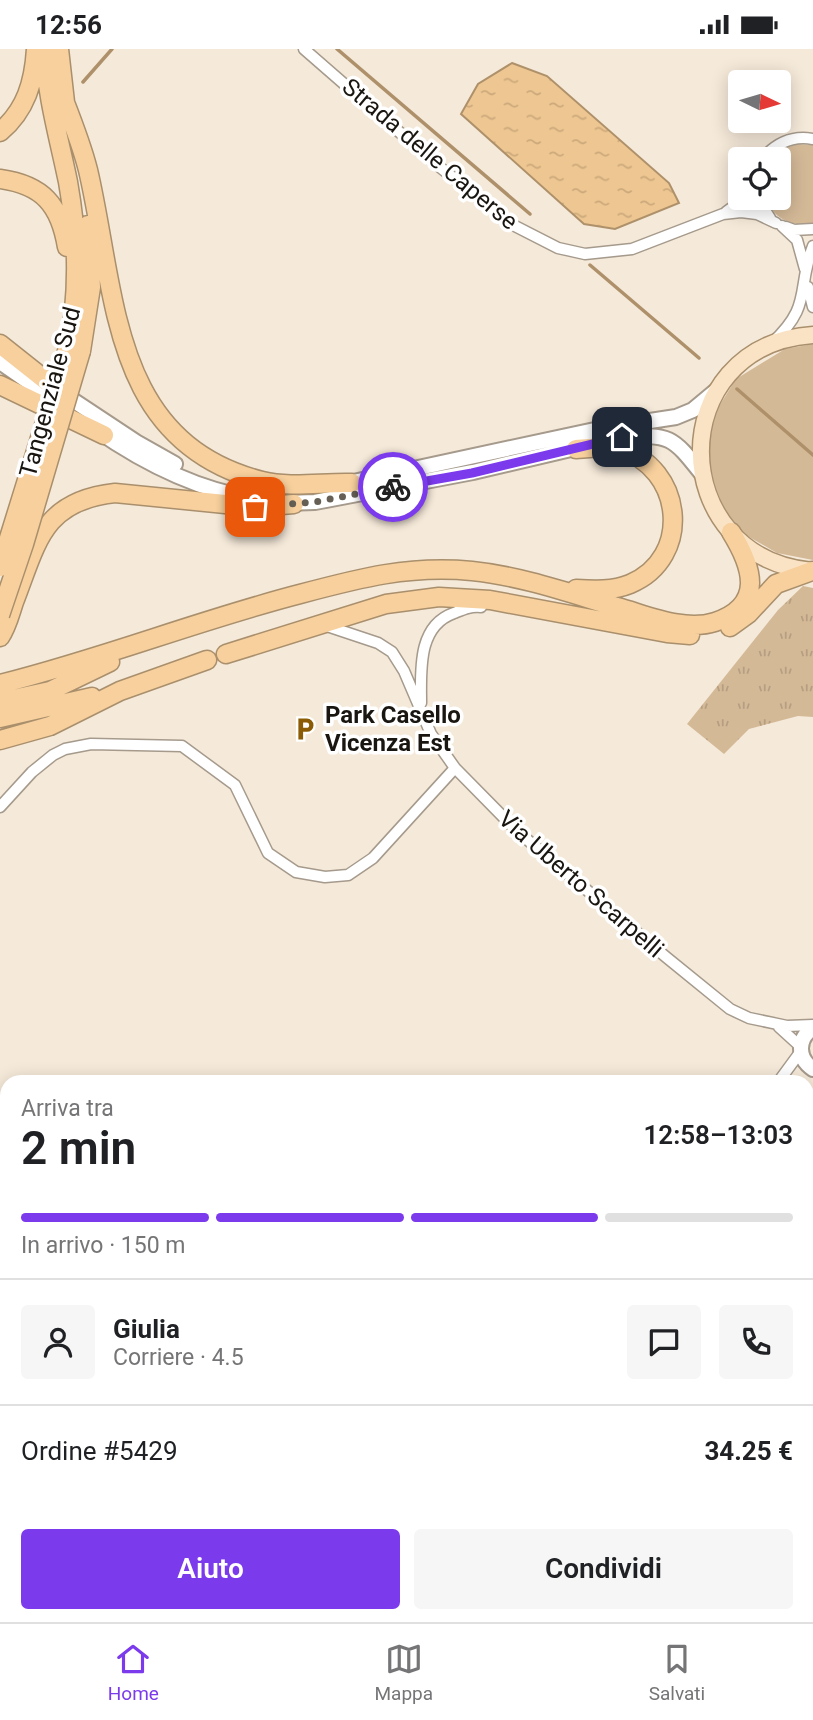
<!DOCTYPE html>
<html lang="it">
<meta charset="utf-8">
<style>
body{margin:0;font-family:Roboto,sans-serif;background:#f6f6f6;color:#202124;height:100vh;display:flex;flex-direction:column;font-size:26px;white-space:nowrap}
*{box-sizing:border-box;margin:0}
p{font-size:23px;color:#757577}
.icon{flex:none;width:38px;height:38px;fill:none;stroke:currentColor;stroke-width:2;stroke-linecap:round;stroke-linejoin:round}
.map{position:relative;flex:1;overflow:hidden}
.side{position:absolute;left:0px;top:1026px;width:814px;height:548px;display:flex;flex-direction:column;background:#fff;border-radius:21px 21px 0 0;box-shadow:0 4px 18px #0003}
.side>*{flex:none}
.needle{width:46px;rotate:95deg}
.controls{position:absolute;left:728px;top:21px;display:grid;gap:14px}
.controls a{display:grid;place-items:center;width:63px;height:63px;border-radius:7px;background:#fff;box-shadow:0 4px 18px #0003;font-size:35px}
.pin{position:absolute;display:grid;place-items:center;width:60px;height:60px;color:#fff;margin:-30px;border-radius:14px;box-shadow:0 4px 10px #0006}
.courier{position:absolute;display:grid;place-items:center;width:70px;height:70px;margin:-35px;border:5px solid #7c3aed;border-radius:50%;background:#fff;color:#222;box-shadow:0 2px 9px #0007}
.summary em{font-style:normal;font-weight:600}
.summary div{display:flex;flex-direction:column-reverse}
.summary{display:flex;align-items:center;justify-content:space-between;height:119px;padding:0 21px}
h1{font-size:46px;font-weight:600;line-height:52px}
.bar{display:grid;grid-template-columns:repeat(4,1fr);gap:10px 7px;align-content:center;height:84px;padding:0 21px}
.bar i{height:9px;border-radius:5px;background:#e0e0e0}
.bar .selected{background:#7c3aed}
.bar p{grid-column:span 4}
.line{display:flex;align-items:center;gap:18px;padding:0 21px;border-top:2px solid #e0e0e0}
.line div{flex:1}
.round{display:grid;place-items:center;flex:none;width:74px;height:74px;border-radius:7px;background:#f6f6f6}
.cta{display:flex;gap:14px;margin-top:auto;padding:14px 21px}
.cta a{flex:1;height:80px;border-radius:7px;background:#7c3aed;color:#fff;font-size:28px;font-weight:600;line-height:80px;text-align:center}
.cta a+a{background:#f6f6f6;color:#202124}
.status{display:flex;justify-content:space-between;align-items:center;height:49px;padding:0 35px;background:#fff;direction:ltr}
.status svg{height:19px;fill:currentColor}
.tabs{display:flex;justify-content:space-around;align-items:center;height:98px;border-top:2px solid #e0e0e0;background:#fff;font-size:19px;color:#757577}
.tabs a{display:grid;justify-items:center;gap:4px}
.tabs .selected{color:#7c3aed}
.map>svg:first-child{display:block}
</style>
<div class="status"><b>12:56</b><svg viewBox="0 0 49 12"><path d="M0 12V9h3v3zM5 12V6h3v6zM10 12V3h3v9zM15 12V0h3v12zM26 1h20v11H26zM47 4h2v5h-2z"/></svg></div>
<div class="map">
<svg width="813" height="1573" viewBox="0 0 813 1573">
<defs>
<pattern id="park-tufts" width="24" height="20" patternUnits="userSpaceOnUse" patternTransform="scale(1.75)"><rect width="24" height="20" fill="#d4b997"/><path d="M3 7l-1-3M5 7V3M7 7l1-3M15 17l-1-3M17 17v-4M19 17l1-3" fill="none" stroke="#b59e81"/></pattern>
<pattern id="water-ripples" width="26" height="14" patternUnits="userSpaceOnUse" patternTransform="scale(1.75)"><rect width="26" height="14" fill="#eec691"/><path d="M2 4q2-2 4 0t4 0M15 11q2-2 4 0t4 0" fill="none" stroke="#cca97c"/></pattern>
</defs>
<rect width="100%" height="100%" fill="#f5e9d9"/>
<path fill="url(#park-tufts)" d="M 803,537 L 813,539 L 813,668 L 798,667 L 749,680 L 724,705 L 687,675 L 778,561 Z"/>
<path fill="#d4b997" d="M 797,95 L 813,96 L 813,174 C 792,179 773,169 765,149 L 779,149 L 779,110 L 771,110 L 781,101 Z
M 813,295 L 813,511 L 777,504 L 744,485 L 724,460 L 710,428 L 708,396 L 716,362 L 736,330 L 785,300 Z"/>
<path fill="url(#water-ripples)" stroke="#ae916a" stroke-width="2" d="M 512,14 L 547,27 L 669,134 L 679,154 L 615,180 L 584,175 L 461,65 L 478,35 Z"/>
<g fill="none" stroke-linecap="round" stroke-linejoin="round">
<path stroke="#ae916a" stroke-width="3.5" d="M 337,0 L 530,165
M 83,33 L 112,0
M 590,216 L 699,309
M 737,340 L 813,406"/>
<g stroke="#a59a8c" stroke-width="13">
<path id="street" d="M 304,0 L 436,115 L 511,175 L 558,199 L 585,205 L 632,200 L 723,165 L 741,163 L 757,165 L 776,174
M 762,110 C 776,94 792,86 813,90
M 757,149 L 770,169
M 726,163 L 745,149
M 782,177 L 797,191 L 805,220
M 786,178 L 794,181 L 813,180
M 808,238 L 813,258
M 771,295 C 813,256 796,242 813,197
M 324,576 L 378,594 L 392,603 L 404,622 L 431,685 L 455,719 L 517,782 L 666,908 L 730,960 L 749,969 L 787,977 L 813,976
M 421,654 C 421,622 417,577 454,564 C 464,560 470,557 481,558
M 0,758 L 32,723 L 53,706 L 65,700 L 91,695 L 182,697 L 235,736 L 268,804 L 296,823 L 325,828 L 348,826 L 373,809 L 455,719
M 779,978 L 801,998
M 779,1032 L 801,1002
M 807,1449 L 813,1454
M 523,1566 L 533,1573
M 806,1566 L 813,1571
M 353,1573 L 358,1566"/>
</g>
<g stroke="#a59a8c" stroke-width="18">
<path id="secondary" d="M 0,313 L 59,354
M 62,344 L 136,393 L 175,415
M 95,380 C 145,415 201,443 262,451
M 344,435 L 604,379 L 676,368 L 693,361 L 717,341
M 285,454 L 315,453 L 473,423 L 622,388 C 670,385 672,387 702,425
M 813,979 C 797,990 797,1009 813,1020"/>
</g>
<g stroke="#a98f6c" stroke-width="19">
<path id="primary" d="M 813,286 C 663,296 664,509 813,522"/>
</g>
<g stroke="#a98f6c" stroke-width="21">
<path id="highway" d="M 45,0 C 46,45 59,89 68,133 C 78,189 80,243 68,299
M 59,0 L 66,62
M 64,51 C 73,74 82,97 88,121 C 117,245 110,393 262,432 C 291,439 322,433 352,434
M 0,83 C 26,61 34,33 36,0
M 0,130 C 43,136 60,156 67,198
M 0,295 L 63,345
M 81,302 L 91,238 L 88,176
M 0,336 L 104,386
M 576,400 C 590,399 605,397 619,400 C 684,418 693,509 630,535 C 613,542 594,541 576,540
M 730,578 L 748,565 L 776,535 L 812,522
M 0,588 C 7,578 10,565 14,553 C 37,494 42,452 115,444 L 255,458 L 294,455
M 226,605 L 386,555 L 439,548 L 490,551 L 667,584 L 690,586
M 0,635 C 101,610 199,571 300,545 C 360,529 409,516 472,522 C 521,527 569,544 617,558 C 647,566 684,583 715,573 C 766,556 752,517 731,483
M 0,653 L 50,642 L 110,613
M 0,669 L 92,648
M 0,691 L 50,677 L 120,642 L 207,611"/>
</g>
<use href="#street" stroke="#fff" stroke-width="10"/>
<use href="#secondary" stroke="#fff" stroke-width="14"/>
<use href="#primary" stroke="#fae3c4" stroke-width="16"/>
<use href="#highway" stroke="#f7d09d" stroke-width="18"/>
<g stroke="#a98f6c" stroke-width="21" stroke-linecap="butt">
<path id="highway-bridge" d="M 0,518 L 68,299
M 0,566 L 24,495 L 81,302"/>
</g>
<use href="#highway-bridge" stroke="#f7d09d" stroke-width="18"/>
</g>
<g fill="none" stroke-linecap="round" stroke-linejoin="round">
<path stroke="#665f56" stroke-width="7" stroke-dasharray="0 12.6" d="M 255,458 L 315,453 L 393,438"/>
<path stroke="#7c3aed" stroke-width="9" d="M 393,438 L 472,424 L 622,388"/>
</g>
<defs>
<g id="parking-bare" transform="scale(1.89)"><path d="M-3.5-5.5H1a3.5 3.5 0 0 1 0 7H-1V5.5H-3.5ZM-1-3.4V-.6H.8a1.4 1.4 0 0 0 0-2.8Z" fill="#8b5c03" stroke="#fff" stroke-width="2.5" paint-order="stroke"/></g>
</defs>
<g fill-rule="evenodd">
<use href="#parking-bare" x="305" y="680"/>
</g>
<g text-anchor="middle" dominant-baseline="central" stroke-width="7" stroke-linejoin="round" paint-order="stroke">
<g font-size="24" fill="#191510" stroke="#fff">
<text transform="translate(430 105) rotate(40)">Strada delle Caperse</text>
<text transform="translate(50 343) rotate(-75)">Tangenziale Sud</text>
<text transform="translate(581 835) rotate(41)">Via Uberto Scarpelli</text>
</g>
<g font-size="24" font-weight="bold" fill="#191510" stroke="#fff" text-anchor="start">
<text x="325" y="666">Park Casello<tspan x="325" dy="28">Vicenza Est</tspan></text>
</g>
</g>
</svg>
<div class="controls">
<a><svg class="needle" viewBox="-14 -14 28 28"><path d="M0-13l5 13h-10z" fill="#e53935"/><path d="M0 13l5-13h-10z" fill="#757577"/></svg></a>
<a><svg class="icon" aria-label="locate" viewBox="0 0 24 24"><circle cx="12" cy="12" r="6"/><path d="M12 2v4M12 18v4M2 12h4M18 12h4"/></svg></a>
</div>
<div class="pin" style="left:255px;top:458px;background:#ea580c"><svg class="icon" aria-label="bag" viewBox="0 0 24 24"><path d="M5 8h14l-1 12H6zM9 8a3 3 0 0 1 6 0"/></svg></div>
<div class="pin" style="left:622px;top:388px;background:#1f2937"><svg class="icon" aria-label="home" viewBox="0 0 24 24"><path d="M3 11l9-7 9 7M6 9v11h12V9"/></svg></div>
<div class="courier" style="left:393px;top:438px"><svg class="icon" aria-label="bike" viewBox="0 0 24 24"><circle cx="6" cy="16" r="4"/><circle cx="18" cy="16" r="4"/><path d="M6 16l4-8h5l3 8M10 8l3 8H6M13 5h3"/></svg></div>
<section class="side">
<div class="summary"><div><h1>2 min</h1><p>Arriva tra</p></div><em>12:58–13:03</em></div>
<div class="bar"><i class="selected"></i><i class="selected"></i><i class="selected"></i><i></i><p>In arrivo · 150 m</p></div>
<div class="line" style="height:126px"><a class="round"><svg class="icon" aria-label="person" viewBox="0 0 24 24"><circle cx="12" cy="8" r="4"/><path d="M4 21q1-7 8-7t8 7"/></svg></a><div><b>Giulia</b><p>Corriere · 4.5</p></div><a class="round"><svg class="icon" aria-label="chat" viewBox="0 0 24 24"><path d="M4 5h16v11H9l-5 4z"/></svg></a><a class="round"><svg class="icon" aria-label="phone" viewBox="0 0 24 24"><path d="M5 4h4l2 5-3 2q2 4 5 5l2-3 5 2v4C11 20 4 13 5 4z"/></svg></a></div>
<div class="line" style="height:91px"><div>Ordine #5429</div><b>34.25 €</b></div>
<div class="cta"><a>Aiuto</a><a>Condividi</a></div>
</section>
</div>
<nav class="tabs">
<a class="selected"><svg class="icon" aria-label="home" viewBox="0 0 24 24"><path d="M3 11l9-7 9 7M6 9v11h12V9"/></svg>Home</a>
<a><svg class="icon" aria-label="map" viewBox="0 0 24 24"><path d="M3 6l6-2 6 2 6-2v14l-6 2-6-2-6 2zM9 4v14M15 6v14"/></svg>Mappa</a>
<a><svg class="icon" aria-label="saved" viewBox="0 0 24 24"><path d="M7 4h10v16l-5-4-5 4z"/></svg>Salvati</a>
</nav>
